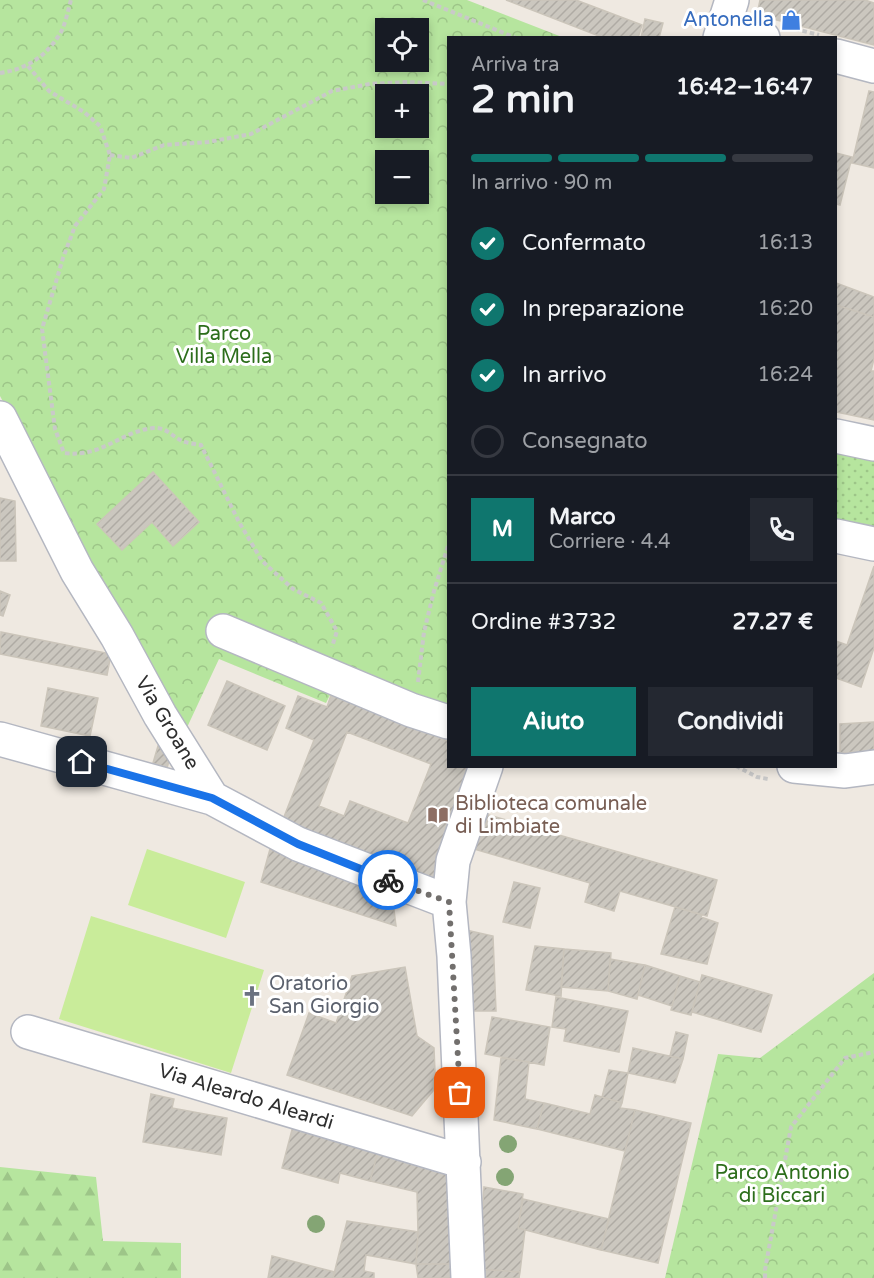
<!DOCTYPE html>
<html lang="it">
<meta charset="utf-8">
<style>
body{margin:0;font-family:"Varela Round",sans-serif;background:#242831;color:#f1f3f6;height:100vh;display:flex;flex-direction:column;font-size:22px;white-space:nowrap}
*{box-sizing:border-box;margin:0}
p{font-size:20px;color:#9ea1a6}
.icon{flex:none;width:33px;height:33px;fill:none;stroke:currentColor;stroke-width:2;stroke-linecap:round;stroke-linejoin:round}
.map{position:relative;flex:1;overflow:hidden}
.sheet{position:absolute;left:447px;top:36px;width:390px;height:732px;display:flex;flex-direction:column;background:#171b24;border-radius:0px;box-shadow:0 3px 9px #0003}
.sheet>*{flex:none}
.buttons{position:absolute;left:375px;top:18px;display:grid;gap:12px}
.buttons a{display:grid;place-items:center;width:54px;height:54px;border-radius:0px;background:#171b24;box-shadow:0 3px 9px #0003;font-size:30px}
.pin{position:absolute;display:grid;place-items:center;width:51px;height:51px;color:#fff;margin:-26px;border-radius:12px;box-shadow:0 3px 9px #0006}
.courier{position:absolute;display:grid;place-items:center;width:60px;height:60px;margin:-30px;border:4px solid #1a73e8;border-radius:50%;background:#fff;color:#222;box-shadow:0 2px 8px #0007}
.headline em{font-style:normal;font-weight:800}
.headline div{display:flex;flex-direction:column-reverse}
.headline{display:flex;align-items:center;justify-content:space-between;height:102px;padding:0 24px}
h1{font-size:39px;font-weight:800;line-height:45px}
.bar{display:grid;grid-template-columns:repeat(4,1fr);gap:9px 6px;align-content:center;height:72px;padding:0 24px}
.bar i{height:8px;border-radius:4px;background:#363941}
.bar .current{background:#0f766e}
.bar p{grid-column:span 4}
.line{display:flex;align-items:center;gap:15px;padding:0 24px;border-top:2px solid #363941}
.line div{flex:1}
.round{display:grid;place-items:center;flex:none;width:63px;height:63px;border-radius:0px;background:#242831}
ol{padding:0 24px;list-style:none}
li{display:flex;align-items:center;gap:18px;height:66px}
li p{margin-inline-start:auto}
li .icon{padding:6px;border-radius:50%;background:#0f766e;color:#fff;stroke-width:4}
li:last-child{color:#9ea1a6}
li i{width:33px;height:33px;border:3px solid #363941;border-radius:50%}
.button{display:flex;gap:12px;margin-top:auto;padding:12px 24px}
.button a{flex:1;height:69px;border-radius:0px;background:#0f766e;color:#fff;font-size:24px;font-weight:800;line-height:69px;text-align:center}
.button a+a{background:#242831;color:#f1f3f6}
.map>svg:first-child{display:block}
</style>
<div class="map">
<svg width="874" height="1278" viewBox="0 0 874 1278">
<defs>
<pattern id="grass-dots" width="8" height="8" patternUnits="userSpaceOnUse" patternTransform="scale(1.5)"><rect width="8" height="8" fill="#b6e59e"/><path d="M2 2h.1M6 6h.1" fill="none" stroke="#9dc588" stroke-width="1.8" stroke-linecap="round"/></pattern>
<pattern id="forest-firs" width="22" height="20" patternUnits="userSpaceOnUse" patternTransform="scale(1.5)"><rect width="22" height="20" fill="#b6e59e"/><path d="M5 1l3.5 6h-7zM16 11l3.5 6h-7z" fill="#9dc588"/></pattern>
<pattern id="park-crowns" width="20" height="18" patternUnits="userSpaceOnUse" patternTransform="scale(1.5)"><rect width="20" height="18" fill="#b6e59e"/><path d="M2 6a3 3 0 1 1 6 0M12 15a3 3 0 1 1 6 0" fill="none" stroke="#9dc588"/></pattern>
<pattern id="building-hatch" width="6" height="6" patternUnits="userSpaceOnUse" patternTransform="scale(1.5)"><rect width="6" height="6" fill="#cbc7bf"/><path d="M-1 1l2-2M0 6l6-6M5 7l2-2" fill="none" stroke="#afaba4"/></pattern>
</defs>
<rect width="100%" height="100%" fill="#efe9e1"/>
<path fill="url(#grass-dots)" d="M 836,447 L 874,455 L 874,539 L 836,531 Z"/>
<path fill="url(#forest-firs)" d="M 0,1167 L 96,1177 L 103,1241 L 181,1243 L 181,1278 L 0,1278 Z"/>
<path fill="url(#park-crowns)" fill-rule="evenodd" d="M 0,0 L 467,0 L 562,37 L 448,38 L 448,736 L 332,691 L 326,703 L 219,659 L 183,736 L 117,617 L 0,396 ZM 386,28 L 418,28 L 418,62 L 386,62 ZM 386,94 L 418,94 L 418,128 L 386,128 ZM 386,160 L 418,160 L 418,194 L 386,194 Z
M 874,973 L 874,1278 L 665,1278 L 718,1054 L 760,1058 Z"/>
<path fill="#c9ec9a" d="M 147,849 L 245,882 L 226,938 L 128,905 Z
M 91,916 L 264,970 L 231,1073 L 59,1019 Z"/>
<path fill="url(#building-hatch)" stroke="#cbc5ba" stroke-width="1.5" fill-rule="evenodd" d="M 506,0 L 576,0 L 642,25 L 638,38 L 604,38 Z
M 760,0 L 865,0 L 874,3 L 874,45 L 757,15 Z
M 645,19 L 663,23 L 659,38 L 641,38 Z
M 869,91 L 874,92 L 874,168 L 852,163 Z
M 836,153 L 852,157 L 840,205 L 836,204 Z
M 836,283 L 874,297 L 874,317 L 836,305 Z
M 836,305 L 874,317 L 874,359 L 871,371 L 874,371 L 874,420 L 836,412 Z
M 153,472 L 199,522 L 173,546 L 152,522 L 122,550 L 97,524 Z
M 0,498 L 15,501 L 16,561 L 0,561 Z
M 874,566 L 874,648 L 861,687 L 836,678 L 836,641 L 847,645 Z
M 0,591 L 10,595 L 3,616 L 0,615 Z
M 1,632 L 111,654 L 107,675 L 0,654 Z
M 227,681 L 285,706 L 267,750 L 208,725 Z
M 48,688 L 98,698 L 90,736 L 41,726 Z
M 331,695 L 448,741 L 448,766 L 479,766 L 432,886 L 280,827 L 314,740 L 286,728 L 298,696 L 327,707 ZM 347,732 L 431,764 L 408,823 L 350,801 L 344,816 L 319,806 Z
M 874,722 L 874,751 L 840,753 L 840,724 Z
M 158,746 L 172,751 L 167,768 L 153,763 Z
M 485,814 L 717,880 L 707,916 L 620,891 L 614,911 L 585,902 L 590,883 L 474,849 Z
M 270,849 L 392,894 L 396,926 L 261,882 Z
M 514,882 L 540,888 L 530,928 L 503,922 Z
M 675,907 L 702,915 L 701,917 L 718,923 L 707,964 L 661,954 Z
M 466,930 L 493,936 L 496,1011 L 469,1011 Z
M 535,946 L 564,949 L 561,996 L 526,990 Z
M 564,949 L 611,953 L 608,991 L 561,987 Z
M 610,959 L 645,965 L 637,999 L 608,991 Z
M 645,965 L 680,976 L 672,1006 L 638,995 Z
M 405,967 L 417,1036 L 434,1048 L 435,1072 L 433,1091 L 412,1116 L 287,1075 L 309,1013 L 336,1023 L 352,976 Z
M 702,975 L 772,995 L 761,1032 L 692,1012 Z
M 680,976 L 700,982 L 691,1015 L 671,1010 Z
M 556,997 L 628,1011 L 619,1052 L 564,1041 L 566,1029 L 552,1027 Z
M 492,1017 L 550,1027 L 544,1065 L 485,1054 Z
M 676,1032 L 688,1035 L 683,1059 L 670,1056 Z
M 633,1048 L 683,1059 L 675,1083 L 628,1073 Z
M 501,1058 L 529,1062 L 525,1099 L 544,1103 L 537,1129 L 494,1120 Z
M 609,1070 L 628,1073 L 622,1103 L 602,1097 Z
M 151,1094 L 174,1099 L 172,1108 L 227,1118 L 221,1155 L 143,1142 Z
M 595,1095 L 622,1103 L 620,1108 L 635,1110 L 625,1151 L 537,1129 L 544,1103 L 590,1114 Z
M 635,1110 L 691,1123 L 658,1263 L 601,1250 Z
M 293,1126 L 379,1148 L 370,1181 L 340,1173 L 338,1183 L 282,1168 Z
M 379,1148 L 455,1168 L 458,1264 L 416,1264 L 418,1232 L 417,1192 L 370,1181 Z
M 484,1187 L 523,1194 L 518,1228 L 525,1230 L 520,1272 L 478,1269 Z
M 523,1199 L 609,1219 L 601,1250 L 518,1228 Z
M 347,1221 L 418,1232 L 416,1264 L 366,1255 L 364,1271 L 374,1273 L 374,1278 L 333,1278 Z
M 272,1256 L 335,1272 L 333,1278 L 268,1278 Z
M 416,1264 L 458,1264 L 459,1278 L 418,1278 Z
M 478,1269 L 520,1272 L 519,1278 L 479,1278 Z"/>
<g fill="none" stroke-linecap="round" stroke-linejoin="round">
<g stroke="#b4b7c1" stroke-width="36">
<path id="minor" d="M 724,28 L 763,38
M 720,38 L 732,0
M 836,56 L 874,66
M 0,418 L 77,571 L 117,636 L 160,715 L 212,798 L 298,844 L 449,902
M 836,436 L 874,444
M 836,536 L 874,544
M 223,631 L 411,710 L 448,722
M 0,739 L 212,798
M 794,766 L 845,771 L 874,767
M 28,1032 L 464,1162
M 468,1278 L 454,956 L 449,902 L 453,861 L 486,766"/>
</g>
<path stroke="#c9c9c9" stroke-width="4" stroke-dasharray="4.5 3" stroke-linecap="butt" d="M 423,0 L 516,38
M 788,27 L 819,35
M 28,66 L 49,91 L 84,112 L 100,126 L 110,155 L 104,189 L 75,226 L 63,258 L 42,329 L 55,429 L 64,453 C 102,458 119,432 153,428 C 166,427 172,436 182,441 C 187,443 195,444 201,445 L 239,522 L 262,561 L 293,589 L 321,603 L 337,631 L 332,647
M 0,73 C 27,69 47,56 61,32 C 66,22 68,10 71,0
M 110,155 L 131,158 L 164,145 L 208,142 L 251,134 L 332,91 L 370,84 L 407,82 L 448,84
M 418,682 L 424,632 L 434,591 L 448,546
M 736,766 L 757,777 L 768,779
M 765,1278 L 765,1270 L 791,1127 L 845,1058 L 874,1052"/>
<use href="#minor" stroke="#fff" stroke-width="33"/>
</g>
<g fill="#84a574">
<circle cx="508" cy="1144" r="9"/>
<circle cx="505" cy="1177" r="9"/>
<circle cx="316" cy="1224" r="9"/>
</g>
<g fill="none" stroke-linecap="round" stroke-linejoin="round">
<path stroke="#726f6d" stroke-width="6" stroke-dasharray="0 10.8" d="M 388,880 L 449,902 L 460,1093"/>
<path stroke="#1a73e8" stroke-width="8" d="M 82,762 L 212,798 L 298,844 L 388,880"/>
</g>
<defs>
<g id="shop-bare" transform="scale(1.62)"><path d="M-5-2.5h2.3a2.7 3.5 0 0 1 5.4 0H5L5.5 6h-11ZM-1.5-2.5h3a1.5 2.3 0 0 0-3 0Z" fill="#3f7fe0" stroke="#fff" stroke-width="2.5" paint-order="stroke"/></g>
<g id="library-bare" transform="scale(1.62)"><path d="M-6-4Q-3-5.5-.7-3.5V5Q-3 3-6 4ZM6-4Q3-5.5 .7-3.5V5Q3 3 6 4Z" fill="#8d6e63" stroke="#fff" stroke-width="2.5" paint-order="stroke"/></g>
<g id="church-bare" transform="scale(1.62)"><path d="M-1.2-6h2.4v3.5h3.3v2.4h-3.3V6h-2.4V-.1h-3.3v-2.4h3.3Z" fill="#6b7280" stroke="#fff" stroke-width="2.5" paint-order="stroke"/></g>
</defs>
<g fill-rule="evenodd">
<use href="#shop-bare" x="791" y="20"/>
<use href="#library-bare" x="438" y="815"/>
<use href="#church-bare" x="252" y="996"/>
</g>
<g text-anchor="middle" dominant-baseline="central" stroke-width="6" stroke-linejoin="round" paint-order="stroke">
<g font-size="20" fill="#366cbe" stroke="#fff" text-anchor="end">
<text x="774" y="20">Antonella</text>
</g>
<g font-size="20" fill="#2c6e1b" stroke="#fff">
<text x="224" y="334">Parco<tspan x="224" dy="23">Villa Mella</tspan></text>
<text x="782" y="1173">Parco Antonio<tspan x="782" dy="23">di Biccari</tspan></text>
</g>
<g font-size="20" fill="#2e2e2e" stroke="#fff">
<text transform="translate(167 723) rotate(59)">Via Groane</text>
<text transform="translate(246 1097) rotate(17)">Via Aleardo Aleardi</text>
</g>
<g font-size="20" fill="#785e54" stroke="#fff" text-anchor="start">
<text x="455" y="804">Biblioteca comunale<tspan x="455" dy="23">di Limbiate</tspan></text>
</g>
<g font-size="20" fill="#5b616d" stroke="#fff" text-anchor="start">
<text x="269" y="984">Oratorio<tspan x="269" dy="23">San Giorgio</tspan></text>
</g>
</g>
</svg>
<div class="buttons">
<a><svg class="icon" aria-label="locate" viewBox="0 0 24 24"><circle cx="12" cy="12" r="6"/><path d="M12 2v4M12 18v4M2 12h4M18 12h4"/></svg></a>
<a>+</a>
<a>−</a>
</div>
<div class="pin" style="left:460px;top:1093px;background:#ea580c"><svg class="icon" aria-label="bag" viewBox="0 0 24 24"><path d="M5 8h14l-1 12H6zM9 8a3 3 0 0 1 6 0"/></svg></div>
<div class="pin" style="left:82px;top:762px;background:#1f2937"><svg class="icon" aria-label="home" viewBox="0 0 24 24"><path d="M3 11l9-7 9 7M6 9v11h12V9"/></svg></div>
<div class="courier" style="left:388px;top:880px"><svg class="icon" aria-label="bike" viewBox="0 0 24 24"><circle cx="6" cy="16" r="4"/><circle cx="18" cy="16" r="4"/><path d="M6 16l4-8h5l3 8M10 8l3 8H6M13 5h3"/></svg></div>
<section class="sheet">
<div class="headline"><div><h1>2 min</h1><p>Arriva tra</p></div><em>16:42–16:47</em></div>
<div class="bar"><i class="current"></i><i class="current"></i><i class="current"></i><i></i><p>In arrivo · 90 m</p></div>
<ol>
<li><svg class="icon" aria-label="check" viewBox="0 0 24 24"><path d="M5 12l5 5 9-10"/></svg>Confermato<p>16:13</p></li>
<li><svg class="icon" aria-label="check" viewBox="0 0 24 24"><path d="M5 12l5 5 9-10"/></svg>In preparazione<p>16:20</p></li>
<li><svg class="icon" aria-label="check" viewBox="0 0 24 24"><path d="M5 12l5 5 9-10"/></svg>In arrivo<p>16:24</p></li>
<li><i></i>Consegnato</li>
</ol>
<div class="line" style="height:108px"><b class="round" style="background:#0f766e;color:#fff">M</b><div><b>Marco</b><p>Corriere · 4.4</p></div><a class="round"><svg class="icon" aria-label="phone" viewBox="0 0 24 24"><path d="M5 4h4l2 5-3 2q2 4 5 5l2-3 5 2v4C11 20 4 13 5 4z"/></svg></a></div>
<div class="line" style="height:78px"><div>Ordine #3732</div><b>27.27 €</b></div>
<div class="button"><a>Aiuto</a><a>Condividi</a></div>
</section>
</div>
